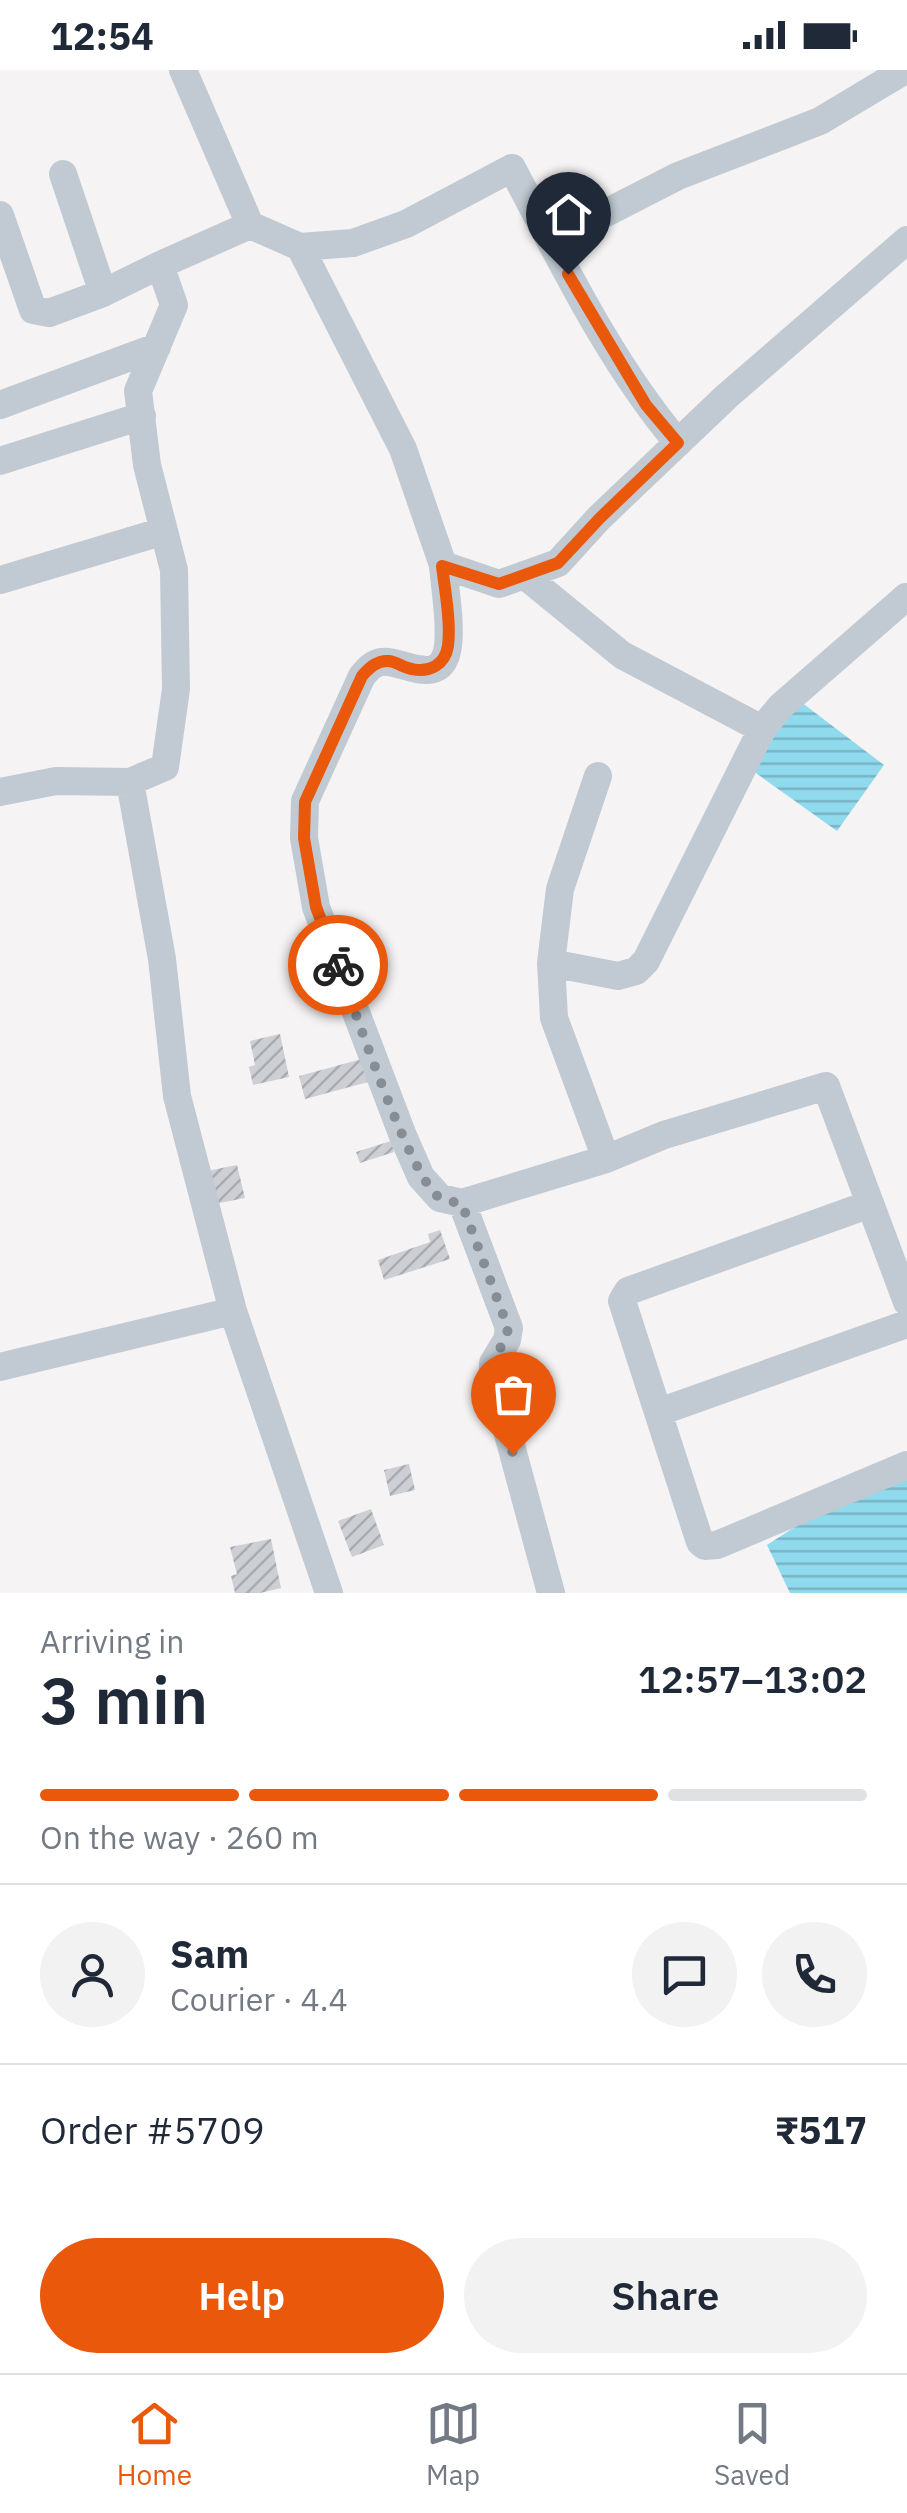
<!DOCTYPE html>
<meta charset="utf-8">
<style>
body{margin:0;font-family:"IBM Plex Sans",sans-serif;background:#f2f2f3;color:#1f2937;height:100vh;display:flex;flex-direction:column;font-size:38px;white-space:nowrap}
*{box-sizing:border-box;margin:0}
p{font-size:32px;color:#747a83}
.icon{flex:none;width:55px;height:55px;fill:none;stroke:currentColor;stroke-width:2;stroke-linecap:round;stroke-linejoin:round}
.map{position:relative;height:1523px;overflow:hidden}
.drawer{display:flex;flex-direction:column;background:#fff;flex:1}
.drawer>*{flex:none}
.pin{position:absolute;display:grid;place-items:center;width:85px;height:85px;color:#fff;margin:-102px -42px;border-radius:50% 50% 50% 0;rotate:-45deg;box-shadow:0 0 10px #0007}
.pin .icon{rotate:45deg}
.courier{position:absolute;display:grid;place-items:center;width:100px;height:100px;margin:-50px;border:8px solid #ea580c;border-radius:50%;background:#fff;color:#222;box-shadow:0 2px 12px #0007}
.summary em{font-style:normal;font-weight:600}
.summary div{display:flex;flex-direction:column-reverse}
.summary{display:flex;align-items:center;justify-content:space-between;height:170px;padding:0 40px}
h1{font-size:65px;font-weight:600;line-height:75px}
.bar{display:grid;grid-template-columns:repeat(4,1fr);gap:15px 10px;align-content:center;height:120px;padding:0 40px}
.bar i{height:12px;border-radius:8px;background:#e0e1e3}
.bar .active{background:#ea580c}
.bar p{grid-column:span 4}
.line{display:flex;align-items:center;gap:25px;padding:0 40px;border-top:2px solid #e0e1e3}
.line div{flex:1}
.round{display:grid;place-items:center;flex:none;width:105px;height:105px;border-radius:52px;background:#f2f2f3}
.button{display:flex;gap:20px;margin-top:auto;padding:20px 40px}
.button a{flex:1;height:115px;border-radius:60px;background:#ea580c;color:#fff;font-size:40px;font-weight:600;line-height:115px;text-align:center}
.button a+a{background:#f2f2f3;color:#1f2937}
.status{display:flex;justify-content:space-between;align-items:center;height:70px;padding:0 50px;background:#fff;direction:ltr}
.status svg{height:28px;fill:currentColor}
.menu{display:flex;justify-content:space-around;align-items:center;height:140px;border-top:2px solid #e0e1e3;background:#fff;font-size:28px;color:#747a83}
.menu a{display:grid;justify-items:center;gap:5px}
.menu .active{color:#ea580c}
.map>svg:first-child{display:block}
</style>
<div class="status"><b>12:54</b><svg viewBox="0 0 49 12"><path d="M0 12V9h3v3zM5 12V6h3v6zM10 12V3h3v9zM15 12V0h3v12zM26 1h20v11H26zM47 4h2v5h-2z"/></svg></div>
<div class="map">
<svg width="907" height="1523" viewBox="0 0 907 1523">
<defs>
<pattern id="water-rules" width="6" height="5" patternUnits="userSpaceOnUse" patternTransform="scale(2.5)"><rect width="6" height="5" fill="#90daee"/><path d="M0 2.5h6" fill="none" stroke="#78b4c4"/></pattern>
<pattern id="building-hatch" width="6" height="6" patternUnits="userSpaceOnUse" patternTransform="scale(2.5)"><rect width="6" height="6" fill="#cdcfd5"/><path d="M-1 1l2-2M0 6l6-6M5 7l2-2" fill="none" stroke="#a8abb0"/></pattern>
</defs>
<rect width="100%" height="100%" fill="#f5f3f3"/>
<path fill="url(#water-rules)" d="M 797,629 L 884,695 L 837,761 L 753,701 Z
M 907,1409 L 907,1523 L 790,1523 L 767,1475 L 843,1426 Z"/>
<path fill="url(#building-hatch)" d="M 280,964 L 289,1007 L 253,1015 L 249,997 L 255,995 L 250,971 Z
M 362,989 L 368,1012 L 305,1029 L 299,1006 Z
M 391,1071 L 394,1082 L 360,1093 L 356,1082 Z
M 237,1095 L 245,1128 L 214,1134 L 207,1101 Z
M 440,1160 L 450,1189 L 384,1210 L 378,1190 L 430,1172 L 428,1164 Z
M 409,1394 L 415,1420 L 390,1426 L 384,1400 Z
M 371,1439 L 384,1475 L 352,1487 L 338,1451 Z
M 271,1469 L 281,1518 L 260,1523 L 235,1523 L 231,1506 L 237,1504 L 230,1477 Z"/>
<g fill="none" stroke-linecap="round" stroke-linejoin="round">
<path stroke="#c1cad2" stroke-width="28" d="M 183,0 L 250,155
M 63,104 L 103,223
M 0,145 L 33,240 L 49,243 L 103,223 L 160,195
M 551,171 L 678,106 L 820,51 L 905,0
M 300,177 L 353,173 L 406,154 L 512,98 C 562,192 609,291 678,373
M 0,335 L 157,277
M 0,391 L 142,346
M 443,495 C 445,521 451,551 448,576 C 442,621 400,588 381,592 C 372,594 368,599 362,606 L 305,731 L 304,768 L 316,837 L 403,1066 L 421,1107 L 440,1128 L 462,1133 L 606,1089 L 664,1065 L 826,1016 L 907,1232
M 524,505 L 622,585 L 762,659
M 0,510 L 164,461
M 598,706 L 560,819 L 551,893 L 554,948 L 606,1089
M 130,712 L 162,889 L 177,1026 L 233,1241
M 0,722 L 56,711 L 130,712 L 165,697 L 176,619 L 174,500 L 147,395 L 138,321 L 174,235 L 160,195 L 250,155 L 300,177 L 403,379 L 443,495 L 499,514 L 558,493 L 599,448 L 727,326 L 907,170
M 551,893 L 618,906 L 636,901 L 646,891 L 762,659 L 781,636 L 906,527
M 462,1133 L 509,1258 L 507,1270 L 493,1293 L 493,1309 L 551,1523
M 870,1134 L 628,1221 L 622,1231 L 700,1472 L 705,1476 L 717,1475 L 907,1395
M 0,1297 L 233,1241 L 329,1523
M 659,1342 L 907,1254"/>
</g>
<g fill="none" stroke-linecap="round" stroke-linejoin="round">
<path stroke="#868d94" stroke-width="10" stroke-dasharray="0 18" d="M 338,895 C 354,936 410,1109 440,1128 C 445,1131 456,1132 462,1134 L 508,1258 C 506,1273 495,1283 493,1295 C 490,1314 508,1364 513,1384"/>
<path stroke="#ea580c" stroke-width="12" d="M 338,895 L 316,837 L 304,768 L 305,732 L 362,606 C 369,598 377,590 389,591 C 397,592 404,598 412,599 C 429,603 445,595 448,576 C 451,551 445,521 442,496 L 499,514 L 558,493 L 600,448 L 678,373 L 646,335 L 568,204"/>
</g>
</svg>
<div class="pin" style="left:513px;top:1384px;background:#ea580c"><svg class="icon" aria-label="bag" viewBox="0 0 24 24"><path d="M5 8h14l-1 12H6zM9 8a3 3 0 0 1 6 0"/></svg></div>
<div class="pin" style="left:568px;top:204px;background:#1f2937"><svg class="icon" aria-label="home" viewBox="0 0 24 24"><path d="M3 11l9-7 9 7M6 9v11h12V9"/></svg></div>
<div class="courier" style="left:338px;top:895px"><svg class="icon" aria-label="bike" viewBox="0 0 24 24"><circle cx="6" cy="16" r="4"/><circle cx="18" cy="16" r="4"/><path d="M6 16l4-8h5l3 8M10 8l3 8H6M13 5h3"/></svg></div>
</div>
<section class="drawer">
<div class="summary"><div><h1>3 min</h1><p>Arriving in</p></div><em>12:57–13:02</em></div>
<div class="bar"><i class="active"></i><i class="active"></i><i class="active"></i><i></i><p>On the way · 260 m</p></div>
<div class="line" style="height:180px"><a class="round"><svg class="icon" aria-label="person" viewBox="0 0 24 24"><circle cx="12" cy="8" r="4"/><path d="M4 21q1-7 8-7t8 7"/></svg></a><div><b>Sam</b><p>Courier · 4.4</p></div><a class="round"><svg class="icon" aria-label="chat" viewBox="0 0 24 24"><path d="M4 5h16v11H9l-5 4z"/></svg></a><a class="round"><svg class="icon" aria-label="phone" viewBox="0 0 24 24"><path d="M5 4h4l2 5-3 2q2 4 5 5l2-3 5 2v4C11 20 4 13 5 4z"/></svg></a></div>
<div class="line" style="height:130px"><div>Order #5709</div><b>₹517</b></div>
<div class="button"><a>Help</a><a>Share</a></div>
</section>
<nav class="menu">
<a class="active"><svg class="icon" aria-label="home" viewBox="0 0 24 24"><path d="M3 11l9-7 9 7M6 9v11h12V9"/></svg>Home</a>
<a><svg class="icon" aria-label="map" viewBox="0 0 24 24"><path d="M3 6l6-2 6 2 6-2v14l-6 2-6-2-6 2zM9 4v14M15 6v14"/></svg>Map</a>
<a><svg class="icon" aria-label="saved" viewBox="0 0 24 24"><path d="M7 4h10v16l-5-4-5 4z"/></svg>Saved</a>
</nav>
